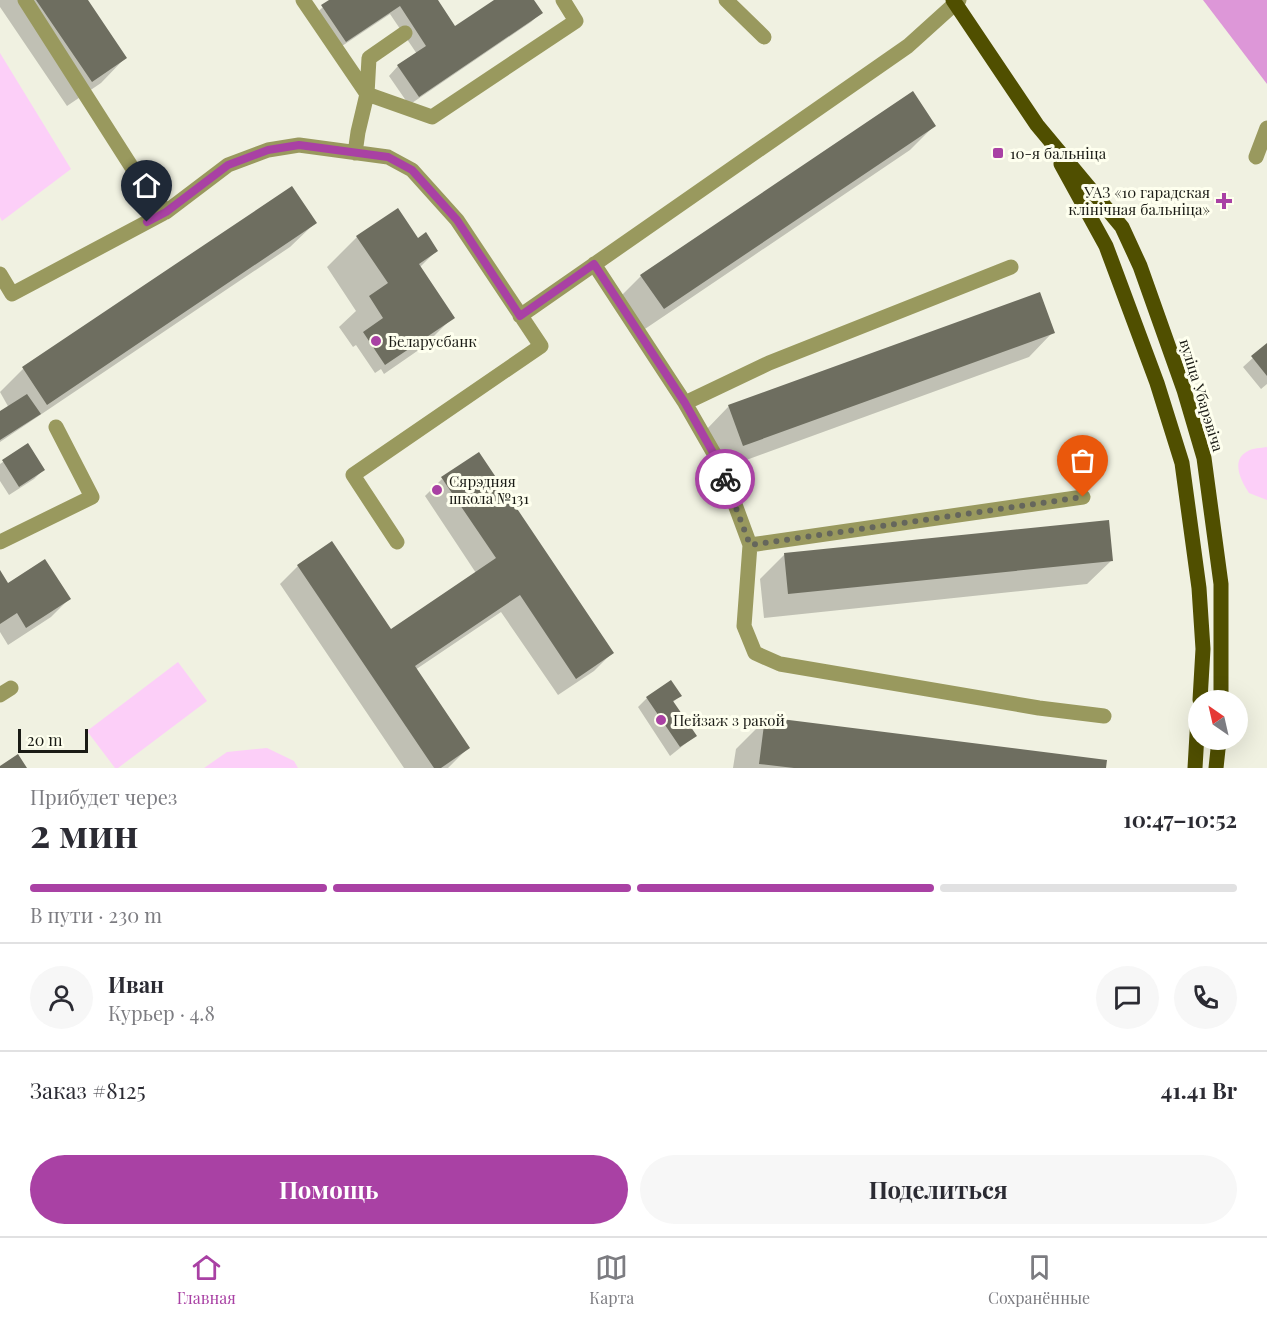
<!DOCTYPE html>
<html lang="ru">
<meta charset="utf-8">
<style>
body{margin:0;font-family:"Playfair Display",serif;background:#f7f7f7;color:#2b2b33;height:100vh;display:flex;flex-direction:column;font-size:22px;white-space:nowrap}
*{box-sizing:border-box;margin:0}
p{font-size:20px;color:#7c7c81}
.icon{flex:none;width:33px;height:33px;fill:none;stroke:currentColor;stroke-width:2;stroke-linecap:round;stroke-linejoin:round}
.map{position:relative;height:768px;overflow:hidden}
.panel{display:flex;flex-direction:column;background:#fff;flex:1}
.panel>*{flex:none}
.needle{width:39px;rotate:326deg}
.buttons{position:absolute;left:1188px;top:690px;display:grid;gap:12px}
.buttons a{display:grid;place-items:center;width:60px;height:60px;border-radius:50%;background:#fff;box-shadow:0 6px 24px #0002;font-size:30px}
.scale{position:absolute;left:18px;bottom:15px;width:70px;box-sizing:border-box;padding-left:6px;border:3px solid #1a1b15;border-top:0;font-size:16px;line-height:21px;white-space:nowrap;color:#1a1b15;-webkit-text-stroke:4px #feffee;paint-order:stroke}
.pin{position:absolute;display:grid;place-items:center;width:51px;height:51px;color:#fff;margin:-62px -26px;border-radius:50% 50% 50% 0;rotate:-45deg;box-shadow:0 0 6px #0007}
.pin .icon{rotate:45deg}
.courier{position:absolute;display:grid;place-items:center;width:60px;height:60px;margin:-30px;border:4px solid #a941a4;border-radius:50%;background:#fff;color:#222;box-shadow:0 2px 8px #0007}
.summary em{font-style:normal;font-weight:700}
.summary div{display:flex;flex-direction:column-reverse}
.summary{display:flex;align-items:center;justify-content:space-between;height:102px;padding:0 30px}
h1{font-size:39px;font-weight:700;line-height:45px}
.bar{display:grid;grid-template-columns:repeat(4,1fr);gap:9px 6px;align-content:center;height:72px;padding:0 30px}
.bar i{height:8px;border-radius:4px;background:#e1e1e2}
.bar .on{background:#a941a4}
.bar p{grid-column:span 4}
.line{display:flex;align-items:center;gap:15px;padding:0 30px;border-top:2px solid #e1e1e2}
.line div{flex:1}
.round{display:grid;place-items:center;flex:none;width:63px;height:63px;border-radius:32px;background:#f7f7f7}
.cta{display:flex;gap:12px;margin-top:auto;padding:12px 30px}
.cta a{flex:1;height:69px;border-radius:36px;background:#a941a4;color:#fff;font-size:24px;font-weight:700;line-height:69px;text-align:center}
.cta a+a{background:#f7f7f7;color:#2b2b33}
.tabs{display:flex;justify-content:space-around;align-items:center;height:84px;border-top:2px solid #e1e1e2;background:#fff;font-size:16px;color:#7c7c81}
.tabs a{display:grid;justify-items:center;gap:3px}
.tabs .on{color:#a941a4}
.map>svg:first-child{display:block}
</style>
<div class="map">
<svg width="1267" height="768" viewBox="0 0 1267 768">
<rect width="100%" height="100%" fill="#f0f1e1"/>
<path fill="#fccff8" d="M 0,53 L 71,169 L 2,221 L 0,217 Z
M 1267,447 L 1267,500 L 1249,493 C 1241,481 1230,460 1248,451 C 1253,448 1261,448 1267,447 Z
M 178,662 L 207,701 L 118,768 L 115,768 L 87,731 Z
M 267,748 L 294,761 L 298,768 L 204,768 L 227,752 Z"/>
<path fill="#dd97d8" d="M 1203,0 L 1267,0 L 1267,84 Z"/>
<path fill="#0003" d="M 0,0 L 86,0 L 125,58 L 101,83 L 67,106 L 0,7 Z
M 331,0 L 436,0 L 455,28 L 497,0 L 532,0 L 541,13 L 531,22 L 409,105 L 389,76 L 398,66 L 417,54 L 390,14 L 336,50 L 313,16 Z
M 934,126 L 910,150 L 639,333 L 617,300 L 641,276 Z
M 315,223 L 290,247 L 0,442 L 0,413 L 9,408 L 0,392 L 23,369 Z
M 357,237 L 417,240 L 436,251 L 419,268 L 453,317 L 423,347 L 384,374 L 381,369 L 375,373 L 356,345 L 353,347 L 339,327 L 356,311 L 327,267 Z
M 1053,332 L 1029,357 L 719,470 L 705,431 L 729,406 Z
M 1267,345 L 1267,384 L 1261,389 L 1243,367 Z
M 28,445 L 43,470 L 34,479 L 9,495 L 0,481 L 0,464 Z
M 442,479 L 612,653 L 594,671 L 558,695 L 501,612 L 415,670 L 468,748 L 448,768 L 404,768 L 280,584 L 298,566 L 390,631 L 476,573 L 425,496 Z
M 784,555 L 1112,560 L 1087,584 L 764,618 L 760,579 Z
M 0,574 L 8,585 L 69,599 L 51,617 L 8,645 L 0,632 Z
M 680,696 L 672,703 L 695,736 L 670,756 L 638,707 L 647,698 Z
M 766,719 L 1104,768 L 733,768 L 736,749 Z"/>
<path fill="#6e6e60" d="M 36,0 L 88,0 L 127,58 L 92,82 Z
M 329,0 L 438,0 L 455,26 L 494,0 L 534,0 L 543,13 L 419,97 L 397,65 L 426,46 L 400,6 L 346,42 L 321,5 Z
M 913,91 L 936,126 L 664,309 L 640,275 Z
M 292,186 L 317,223 L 47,405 L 22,367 Z
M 398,208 L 418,238 L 426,232 L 438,251 L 419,264 L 455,318 L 385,365 L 363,332 L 383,318 L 369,296 L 388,283 L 356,236 Z
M 1040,292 L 1055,333 L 743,446 L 728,405 Z
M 1267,343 L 1267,376 L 1251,356 Z
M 27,394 L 41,414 L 0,440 L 0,411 Z
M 28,443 L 45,470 L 19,487 L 2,460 Z
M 479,452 L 614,653 L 576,679 L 520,595 L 415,666 L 470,748 L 441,768 L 434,768 L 297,565 L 332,541 L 391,629 L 496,558 L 441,477 Z
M 1109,520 L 1113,561 L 788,594 L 784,553 Z
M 45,559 L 71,599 L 26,628 L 17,613 L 0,624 L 0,570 L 8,583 Z
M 671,680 L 682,696 L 673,701 L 697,736 L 680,747 L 646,697 Z
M 765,717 L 1107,760 L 1106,768 L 794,768 L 759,764 Z
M 18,754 L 27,768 L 0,768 L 0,766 Z"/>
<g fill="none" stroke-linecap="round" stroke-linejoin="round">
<path stroke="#99995e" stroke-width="15" d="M 25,0 L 131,166 L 166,212
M 303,0 L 367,94 L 432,117 L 576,21 L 563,0
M 726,0 L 764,37
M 355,153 L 358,132 L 367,94 L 369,58 L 405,33
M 1256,157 L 1267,128
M 594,264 L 685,403 L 720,464 L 750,545 L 744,626 L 755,653 L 780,664 L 1039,708 L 1104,716
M 0,274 L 12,294 L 166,212 L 228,165 L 268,150 L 299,145 L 388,157 L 412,170 L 457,220 L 541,346 L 353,475 L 397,542
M 520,316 L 908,46 L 959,0
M 685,403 L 769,363 L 1011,267
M 0,542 L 92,497 L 56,427
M 750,545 L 1083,497
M 0,695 L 11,688"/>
<path stroke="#504f00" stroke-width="15" d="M 953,0 L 1037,125 L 1122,227 L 1140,266 L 1184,390 L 1204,458 L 1221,584 L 1221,700
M 1061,164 L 1106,246 L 1157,383 L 1182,463 L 1199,588 L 1203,649 L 1200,700
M 1195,768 L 1198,717
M 1216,768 L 1219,740"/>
</g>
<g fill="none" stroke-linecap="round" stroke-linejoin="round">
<path stroke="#65665c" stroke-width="6" stroke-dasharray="0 10.8" d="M 725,479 L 750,545 L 1083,497"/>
<path stroke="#a941a4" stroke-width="8" d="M 147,222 L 166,212 L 228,165 L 268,150 L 299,145 L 388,157 L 412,170 L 457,220 L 520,316 L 594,264 L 685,403 L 720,465 L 725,479"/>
</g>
<g fill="#a941a4" stroke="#feffee" stroke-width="2">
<rect x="992" y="147" width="12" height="12" rx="3"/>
<path d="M1221 192h6v6h6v6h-6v6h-6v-6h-6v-6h6z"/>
<circle cx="376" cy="341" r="6"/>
<circle cx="437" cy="490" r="6"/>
<circle cx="661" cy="720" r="6"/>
</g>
<g text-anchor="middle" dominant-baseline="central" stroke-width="6" stroke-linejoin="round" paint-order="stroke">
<g font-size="15" fill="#1a1b15" stroke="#feffee" text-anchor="start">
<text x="1010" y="153">10-я бальніца</text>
<text x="1210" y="192" text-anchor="end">УАЗ «10 гарадская<tspan x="1210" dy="17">клінічная бальніца»</tspan></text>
<text x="388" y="341">Беларусбанк</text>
<text x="449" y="481">Сярэдняя<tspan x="449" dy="17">школа №131</tspan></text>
<text x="673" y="720">Пейзаж з ракой</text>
</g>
<g font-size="15" fill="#1a1b15" stroke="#feffee">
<text transform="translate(1202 395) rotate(73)">вуліца Убарэвіча</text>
</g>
</g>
</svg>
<div class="buttons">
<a><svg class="needle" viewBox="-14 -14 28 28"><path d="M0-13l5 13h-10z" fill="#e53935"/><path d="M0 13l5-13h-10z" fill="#7c7c81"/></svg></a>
</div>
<div class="scale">20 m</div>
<div class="pin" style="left:1083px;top:497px;background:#ea580c"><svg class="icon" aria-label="bag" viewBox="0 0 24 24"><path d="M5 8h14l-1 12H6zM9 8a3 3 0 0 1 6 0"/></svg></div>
<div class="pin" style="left:147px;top:222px;background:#1f2937"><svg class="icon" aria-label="home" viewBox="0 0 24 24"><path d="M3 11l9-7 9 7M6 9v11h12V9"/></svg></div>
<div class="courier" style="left:725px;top:479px"><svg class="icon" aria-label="bike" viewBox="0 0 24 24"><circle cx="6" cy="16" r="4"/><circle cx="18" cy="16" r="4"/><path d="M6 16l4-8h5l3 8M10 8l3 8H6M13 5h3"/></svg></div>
</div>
<section class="panel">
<div class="summary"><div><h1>2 мин</h1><p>Прибудет через</p></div><em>10:47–10:52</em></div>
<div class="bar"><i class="on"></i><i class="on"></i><i class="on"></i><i></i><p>В пути · 230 m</p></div>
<div class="line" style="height:108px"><a class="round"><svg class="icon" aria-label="person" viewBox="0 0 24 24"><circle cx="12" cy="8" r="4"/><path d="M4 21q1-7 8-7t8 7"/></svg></a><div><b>Иван</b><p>Курьер · 4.8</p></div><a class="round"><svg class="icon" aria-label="chat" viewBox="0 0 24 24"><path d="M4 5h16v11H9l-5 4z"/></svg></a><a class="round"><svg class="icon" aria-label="phone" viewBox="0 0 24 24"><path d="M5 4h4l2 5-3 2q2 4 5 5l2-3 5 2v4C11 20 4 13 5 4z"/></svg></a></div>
<div class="line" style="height:78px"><div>Заказ #8125</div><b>41.41 Br</b></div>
<div class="cta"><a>Помощь</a><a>Поделиться</a></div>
</section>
<nav class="tabs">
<a class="on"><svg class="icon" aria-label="home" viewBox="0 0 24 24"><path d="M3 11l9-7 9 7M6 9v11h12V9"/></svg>Главная</a>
<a><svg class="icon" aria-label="map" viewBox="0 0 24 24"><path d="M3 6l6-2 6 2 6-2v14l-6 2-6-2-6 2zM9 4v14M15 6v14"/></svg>Карта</a>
<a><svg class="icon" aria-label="saved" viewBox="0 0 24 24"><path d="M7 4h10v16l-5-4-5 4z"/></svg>Сохранённые</a>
</nav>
